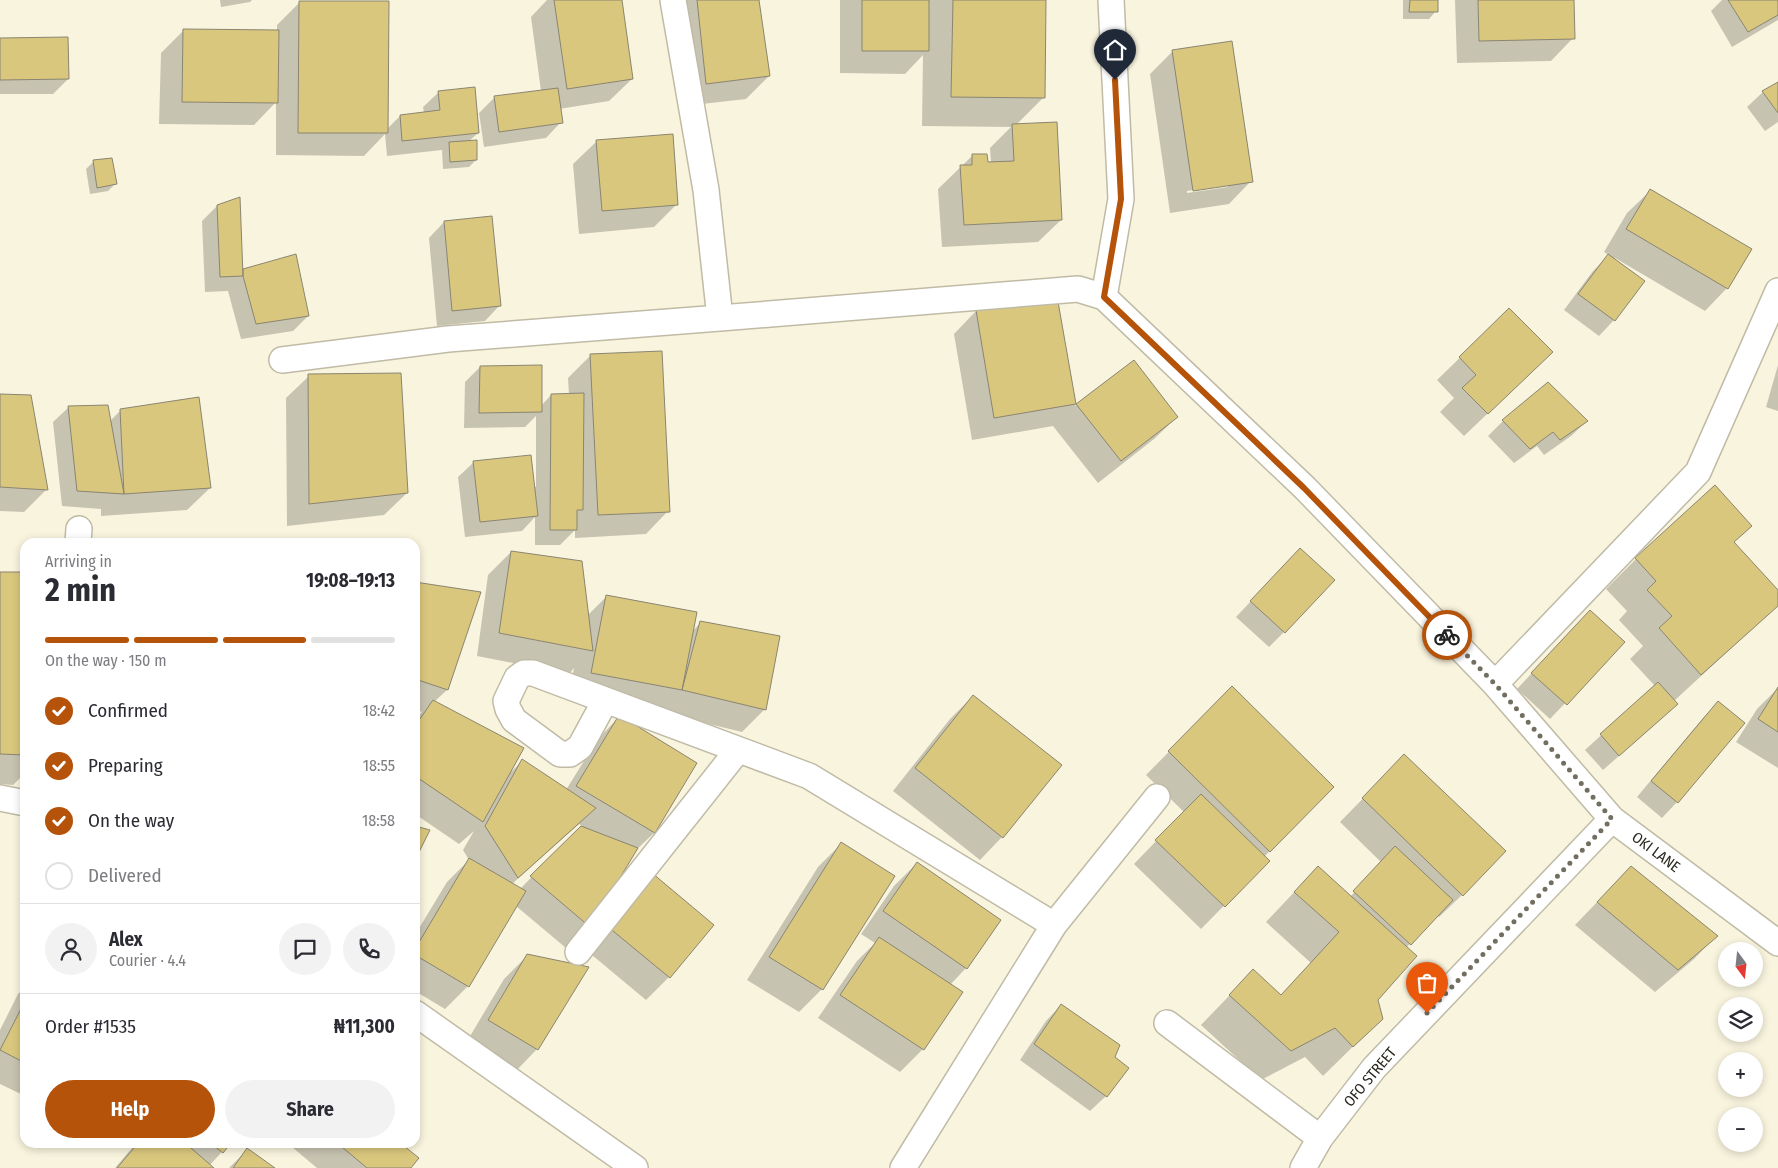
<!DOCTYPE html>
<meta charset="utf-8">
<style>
body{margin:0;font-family:"Fira Sans Condensed",sans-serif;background:#f2f2f3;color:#2b2b33;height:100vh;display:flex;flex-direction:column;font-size:19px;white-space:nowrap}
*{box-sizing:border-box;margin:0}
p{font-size:16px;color:#7c7c81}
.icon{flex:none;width:28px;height:28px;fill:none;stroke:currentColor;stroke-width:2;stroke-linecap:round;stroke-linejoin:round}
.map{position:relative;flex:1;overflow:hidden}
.drawer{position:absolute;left:20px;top:538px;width:400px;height:610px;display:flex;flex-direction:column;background:#fff;border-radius:15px;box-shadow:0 2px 8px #0003}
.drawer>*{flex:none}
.needle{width:32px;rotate:165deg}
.buttons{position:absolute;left:1718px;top:942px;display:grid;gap:10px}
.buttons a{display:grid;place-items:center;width:45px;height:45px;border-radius:50%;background:#fff;box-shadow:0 2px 8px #0003;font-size:25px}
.pin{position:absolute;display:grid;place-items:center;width:42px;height:42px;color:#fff;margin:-51px -21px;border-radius:50% 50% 50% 0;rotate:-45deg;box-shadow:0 0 5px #0007}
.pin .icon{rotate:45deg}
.courier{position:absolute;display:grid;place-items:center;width:50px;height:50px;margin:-25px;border:4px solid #b45309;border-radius:50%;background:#fff;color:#222;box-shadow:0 1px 6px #0007}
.head em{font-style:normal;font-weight:700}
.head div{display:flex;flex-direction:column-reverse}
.head{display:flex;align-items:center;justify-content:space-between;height:85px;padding:0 25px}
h1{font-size:32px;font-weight:700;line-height:38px}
.bar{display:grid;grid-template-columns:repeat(4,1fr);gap:8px 5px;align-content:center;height:60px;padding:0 25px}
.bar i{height:6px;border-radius:4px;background:#e1e1e2}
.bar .on{background:#b45309}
.bar p{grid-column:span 4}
.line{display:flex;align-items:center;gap:12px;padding:0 25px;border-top:1px solid #e1e1e2}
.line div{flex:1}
.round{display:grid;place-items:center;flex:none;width:52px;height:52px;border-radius:26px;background:#f2f2f3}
ol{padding:0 25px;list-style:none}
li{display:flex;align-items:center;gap:15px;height:55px}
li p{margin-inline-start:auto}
li .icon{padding:5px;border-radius:50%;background:#b45309;color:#fff;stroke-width:4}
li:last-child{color:#7c7c81}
li i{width:28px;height:28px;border:2px solid #e1e1e2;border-radius:50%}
.primary-button{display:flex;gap:10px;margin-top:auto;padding:10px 25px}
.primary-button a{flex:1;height:58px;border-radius:30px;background:#b45309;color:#fff;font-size:20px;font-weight:700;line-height:58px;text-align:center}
.primary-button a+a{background:#f2f2f3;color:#2b2b33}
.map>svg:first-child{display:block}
</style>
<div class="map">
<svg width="1778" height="1168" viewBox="0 0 1778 1168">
<rect width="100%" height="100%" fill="#f9f4de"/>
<path fill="#0003" fill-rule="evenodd" d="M 220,0 L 252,0 L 250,2 L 221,7 Z
M 547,0 L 621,0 L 632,79 L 609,101 L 559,109 L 561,122 L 546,138 L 484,147 L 479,113 L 494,98 L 541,91 L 531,17 Z
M 673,0 L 757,0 L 769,76 L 746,99 L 684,106 Z
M 840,0 L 1045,0 L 1043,98 L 1016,125 L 1061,220 L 1038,242 L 942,247 L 938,189 L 972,156 L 986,163 L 991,163 L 990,148 L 1011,127 L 922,126 L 923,55 L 905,74 L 840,73 Z
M 1403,0 L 1436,0 L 1436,11 L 1429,19 L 1403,19 Z
M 1455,0 L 1573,0 L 1573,38 L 1551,61 L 1457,63 Z
M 1722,0 L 1778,0 L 1778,20 L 1732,47 L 1711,11 Z
M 300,2 L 387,129 L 400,116 L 424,113 L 423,107 L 439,92 L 478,133 L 468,142 L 476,160 L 469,167 L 443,169 L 442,150 L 387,156 L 385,134 L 364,156 L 276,155 L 276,102 L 254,125 L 159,124 L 161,53 L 184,30 L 277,31 L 277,25 Z
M 0,39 L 68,79 L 53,94 L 0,94 Z
M 1173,51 L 1251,181 L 1229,204 L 1170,213 L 1150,74 ZM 1228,184 L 1228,187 L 1187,193 L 1187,191 Z
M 1778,83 L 1778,122 L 1765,131 L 1747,107 L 1763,92 Z
M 672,135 L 677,204 L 654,227 L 579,234 L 573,164 L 596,142 Z
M 93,162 L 115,184 L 108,191 L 90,194 L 86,169 Z
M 1650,191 L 1727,288 L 1705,311 L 1615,258 L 1614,320 L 1599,336 L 1564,310 L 1593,271 L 1609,255 L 1604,252 L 1627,213 Z
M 217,206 L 242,270 L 295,256 L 308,316 L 293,331 L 241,339 L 228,291 L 205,292 L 202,221 Z
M 491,218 L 500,305 L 485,321 L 437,326 L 429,238 L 444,222 Z
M 1056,297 L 1075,406 L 1134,362 L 1177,417 L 1154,439 L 1098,483 L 1053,426 L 972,440 L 954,334 L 976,311 Z
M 1509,310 L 1528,375 L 1464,436 L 1440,412 L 1454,398 L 1437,380 Z
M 591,355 L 668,511 L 646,534 L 575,538 L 575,530 L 560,545 L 535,545 L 535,517 L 522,531 L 465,537 L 458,477 L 474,462 L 536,487 L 536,416 L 525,427 L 464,428 L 465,382 L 480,367 L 541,406 L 551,395 L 569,395 L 568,378 Z
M 1778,365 L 1778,411 L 1766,407 Z
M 309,376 L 407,493 L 384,515 L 287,526 L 286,398 Z
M 1548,384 L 1587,421 L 1571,436 L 1544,455 L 1537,446 L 1514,463 L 1488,436 L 1503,421 Z
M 0,395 L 46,490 L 24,512 L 0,511 Z
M 69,407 L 110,421 L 121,410 L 210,488 L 187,510 L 101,516 L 101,509 L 62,506 L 53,422 Z
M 1715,487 L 1751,526 L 1733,543 L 1778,592 L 1778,605 L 1674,701 L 1661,719 L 1603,770 L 1585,750 L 1655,686 L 1630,659 L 1643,646 L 1619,620 L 1627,611 L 1606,589 L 1636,559 Z
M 511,552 L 587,616 L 606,597 L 692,632 L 701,622 L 765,709 L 742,732 L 659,712 L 569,696 L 574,668 L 569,674 L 477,656 L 488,575 Z
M 1285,565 L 1284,632 L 1269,647 L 1236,617 Z
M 0,573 L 25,573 L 25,773 L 13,785 L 0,784 Z
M 415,584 L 447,690 L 434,702 L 509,774 L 522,761 L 566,790 L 597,740 L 619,717 L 696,763 L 654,833 L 634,852 L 589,926 L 566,948 L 516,906 L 468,986 L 445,1009 L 415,991 L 415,935 L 447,882 L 469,860 L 463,850 L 474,831 L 459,844 L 415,814 L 415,719 L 422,712 L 415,709 ZM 579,824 L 582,826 L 520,889 L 512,884 Z
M 1575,627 L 1623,642 L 1550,719 L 1517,689 Z
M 1232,688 L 1332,787 L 1264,857 L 1268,861 L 1201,929 L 1134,864 L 1184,812 L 1146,775 Z
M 1778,688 L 1778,768 L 1736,742 L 1757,709 Z
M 973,696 L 1002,837 L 980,860 L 893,791 L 950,719 Z
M 1718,703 L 1743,723 L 1677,802 L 1662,818 L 1637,797 L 1703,718 Z
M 1382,779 L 1462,895 L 1439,917 L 1437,915 L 1406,948 L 1376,999 L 1382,1018 L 1323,1076 L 1305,1057 L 1261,1080 L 1201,1025 L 1253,971 L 1280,996 L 1311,963 L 1266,922 L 1318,867 L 1350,897 L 1374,870 L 1381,862 L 1340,822 Z
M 841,844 L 893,877 L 822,989 L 799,1012 L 747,980 L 818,867 Z
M 917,863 L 966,968 L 950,985 L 961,992 L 923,1049 L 900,1072 L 818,1018 L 857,961 L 875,943 L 861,934 L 894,886 Z
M 1631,867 L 1716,936 L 1694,959 L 1655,992 L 1575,925 Z
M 630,897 L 713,925 L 669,977 L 646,1000 L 586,950 Z
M 527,956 L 537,1049 L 515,1072 L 466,1043 L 504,979 Z
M 25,987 L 25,1096 L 0,1084 L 0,1030 L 18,994 Z
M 1061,1005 L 1113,1057 L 1127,1069 L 1106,1096 L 1090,1111 L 1020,1060 L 1046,1021 Z
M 137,1142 L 231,1142 L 209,1166 L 212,1168 L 115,1168 Z
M 286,1142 L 397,1142 L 409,1168 L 317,1168 Z
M 247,1150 L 272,1168 L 229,1168 Z"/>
<path fill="#dac77e" stroke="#8a8571" d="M 554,0 L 622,0 L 633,79 L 567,89 Z
M 697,0 L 759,0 L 770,76 L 706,84 Z
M 862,0 L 929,0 L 929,51 L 862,51 Z
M 953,0 L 1046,0 L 1045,98 L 951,97 Z
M 1410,0 L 1438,0 L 1438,12 L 1409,12 Z
M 1478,0 L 1574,0 L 1575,39 L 1479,41 Z
M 1728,0 L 1778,0 L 1778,15 L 1748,32 Z
M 299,1 L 389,1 L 388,133 L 298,133 Z
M 183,29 L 279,30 L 278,103 L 182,102 Z
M 68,37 L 69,79 L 0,80 L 0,38 Z
M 1232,41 L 1253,182 L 1193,191 L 1172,50 Z
M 1778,82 L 1778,113 L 1762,91 Z
M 475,87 L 479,133 L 402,141 L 400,115 L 440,110 L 438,91 Z
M 558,88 L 563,123 L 499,132 L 494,96 Z
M 1057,122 L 1062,220 L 964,225 L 960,165 L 972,165 L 972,154 L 987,154 L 988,162 L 1014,161 L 1012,124 Z
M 673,134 L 678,205 L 602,211 L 596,140 Z
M 477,140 L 477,160 L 450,162 L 449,142 Z
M 112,158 L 117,184 L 97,188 L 93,160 Z
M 1650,189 L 1752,249 L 1728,289 L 1626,229 Z
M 240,197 L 243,276 L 220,277 L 217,205 Z
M 492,216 L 501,306 L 452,311 L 444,221 Z
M 296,254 L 309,316 L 256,324 L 243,276 L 243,269 Z
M 1608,254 L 1645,281 L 1615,321 L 1578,294 Z
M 1057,296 L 1076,404 L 994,418 L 976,310 Z
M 1509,308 L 1553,352 L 1488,414 L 1462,388 L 1476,375 L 1459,357 Z
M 662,351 L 670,512 L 598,515 L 590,354 Z
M 1134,360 L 1178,417 L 1121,461 L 1076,404 Z
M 542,365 L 542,412 L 479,413 L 480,366 Z
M 401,373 L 408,493 L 309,504 L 308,374 Z
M 1548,382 L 1588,421 L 1560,440 L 1553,432 L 1530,449 L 1502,420 Z
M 584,393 L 583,510 L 577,510 L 577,530 L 550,530 L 551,394 Z
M 0,394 L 31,395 L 48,490 L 0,487 Z
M 199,397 L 211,488 L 124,494 L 120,409 Z
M 108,405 L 124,494 L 77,491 L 68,406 Z
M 531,455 L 538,516 L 480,522 L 473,461 Z
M 1715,485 L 1752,526 L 1734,542 L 1778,590 L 1778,606 L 1701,675 L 1659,628 L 1672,616 L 1647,590 L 1656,581 L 1635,558 Z
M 1300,548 L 1335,580 L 1285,633 L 1250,601 Z
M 511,551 L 582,561 L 593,651 L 499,633 Z
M 0,572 L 25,572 L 25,755 L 0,754 Z
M 415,582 L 481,592 L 448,690 L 415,679 Z
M 606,595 L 697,612 L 682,690 L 591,673 Z
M 1590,610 L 1625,642 L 1567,705 L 1531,673 Z
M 700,621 L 780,636 L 766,710 L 682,690 Z
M 1658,682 L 1678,704 L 1619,756 L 1600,734 Z
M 1232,686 L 1334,787 L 1270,852 L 1168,751 Z
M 1778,687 L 1778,732 L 1758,719 Z
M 973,695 L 1062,765 L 1003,838 L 915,768 Z
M 433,700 L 524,748 L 483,822 L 415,776 L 415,726 Z
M 1718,701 L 1745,723 L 1678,803 L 1651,781 Z
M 619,715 L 697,763 L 655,833 L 576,786 Z
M 1404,754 L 1506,851 L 1463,896 L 1362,798 Z
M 522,759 L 596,808 L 518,878 L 485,826 Z
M 1201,794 L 1270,861 L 1225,907 L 1155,840 Z
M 415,826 L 430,830 L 415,860 Z
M 581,826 L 638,848 L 590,927 L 530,876 Z
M 841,842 L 895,876 L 823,990 L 769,957 Z
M 1395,846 L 1453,900 L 1411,945 L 1353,891 Z
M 469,858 L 526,891 L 469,987 L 415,955 L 415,949 Z
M 917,862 L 1001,920 L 967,969 L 883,911 Z
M 1318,866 L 1417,956 L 1378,1000 L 1383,1019 L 1353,1047 L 1335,1028 L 1291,1051 L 1229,995 L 1253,969 L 1281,995 L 1339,932 L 1294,892 Z
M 1631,866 L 1718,936 L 1678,970 L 1597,902 Z
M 652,873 L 714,925 L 670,978 L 607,926 Z
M 879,937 L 963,992 L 924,1050 L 840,995 Z
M 527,954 L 589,967 L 538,1050 L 488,1020 Z
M 25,1001 L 25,1063 L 0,1050 Z
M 1061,1004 L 1120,1045 L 1115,1057 L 1129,1068 L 1107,1097 L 1034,1044 Z
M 139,1142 L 184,1142 L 214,1168 L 117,1168 Z
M 209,1142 L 232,1142 L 223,1153 Z
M 336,1142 L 399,1142 L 419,1158 L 411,1168 L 367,1168 Z
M 247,1148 L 275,1168 L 233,1168 Z"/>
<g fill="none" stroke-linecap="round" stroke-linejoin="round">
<g stroke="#c0bba6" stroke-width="28">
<path id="street" d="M 673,0 L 706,190 L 720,318 L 1078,289 L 1104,297 L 1305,488 L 1495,684 L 1612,819 L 1778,943
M 1104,297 L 1121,199 L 1111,0
M 282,360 L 448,339 L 720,318
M 78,542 L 79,529
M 1495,684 L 1698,472 L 1778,291
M 605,701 L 580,747 L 570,754 L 560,754 L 514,720 L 508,709 L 506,701 L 517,678 L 524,673 L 533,673 L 809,776 L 1054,925
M 0,798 L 25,803
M 578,952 L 738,750
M 415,1013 L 635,1168
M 1167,1023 L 1320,1138
M 903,1168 L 1054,925 L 1157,797
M 1303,1168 L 1320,1138 L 1374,1068 L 1612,819"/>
</g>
<use href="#street" stroke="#fff" stroke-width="25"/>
</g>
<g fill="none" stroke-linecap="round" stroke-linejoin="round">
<path stroke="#726f61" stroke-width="5" stroke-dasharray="0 9" d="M 1427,1013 L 1612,819 L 1495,684 L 1447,635"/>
<path stroke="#b45309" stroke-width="6" d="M 1115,80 L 1121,199 L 1104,297 L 1304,488 L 1447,635"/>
</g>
<g text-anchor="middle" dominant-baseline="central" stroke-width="4.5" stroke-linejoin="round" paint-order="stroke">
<g font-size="15" fill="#29271e" stroke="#fff">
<text transform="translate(1656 852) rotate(37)">OKI LANE</text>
<text transform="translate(1370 1077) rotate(-50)">OFO STREET</text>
</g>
</g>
</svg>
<div class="buttons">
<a><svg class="needle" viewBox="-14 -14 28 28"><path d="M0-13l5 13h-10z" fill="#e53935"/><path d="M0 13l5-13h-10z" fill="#7c7c81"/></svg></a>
<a><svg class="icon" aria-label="layers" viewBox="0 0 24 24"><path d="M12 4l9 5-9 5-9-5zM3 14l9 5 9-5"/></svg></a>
<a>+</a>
<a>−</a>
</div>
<div class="pin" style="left:1427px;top:1013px;background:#ea580c"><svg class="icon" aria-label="bag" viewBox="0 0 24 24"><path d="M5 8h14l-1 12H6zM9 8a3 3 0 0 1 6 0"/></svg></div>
<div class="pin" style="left:1115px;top:80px;background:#1f2937"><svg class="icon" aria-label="home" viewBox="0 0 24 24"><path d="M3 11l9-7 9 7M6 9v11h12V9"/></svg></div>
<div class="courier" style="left:1447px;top:635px"><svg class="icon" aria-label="bike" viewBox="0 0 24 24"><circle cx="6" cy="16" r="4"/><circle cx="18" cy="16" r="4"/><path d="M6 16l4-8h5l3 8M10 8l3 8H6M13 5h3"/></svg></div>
<section class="drawer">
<div class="head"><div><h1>2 min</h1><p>Arriving in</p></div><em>19:08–19:13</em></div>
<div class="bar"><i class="on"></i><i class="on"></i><i class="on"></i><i></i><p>On the way · 150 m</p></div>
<ol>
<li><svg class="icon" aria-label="check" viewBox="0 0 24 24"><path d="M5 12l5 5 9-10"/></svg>Confirmed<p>18:42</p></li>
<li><svg class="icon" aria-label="check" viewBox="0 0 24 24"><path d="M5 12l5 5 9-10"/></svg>Preparing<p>18:55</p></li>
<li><svg class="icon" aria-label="check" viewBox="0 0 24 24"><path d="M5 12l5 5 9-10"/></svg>On the way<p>18:58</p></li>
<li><i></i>Delivered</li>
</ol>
<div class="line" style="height:90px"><a class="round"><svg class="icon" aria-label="person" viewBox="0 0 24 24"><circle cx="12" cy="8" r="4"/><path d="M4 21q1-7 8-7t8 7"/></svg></a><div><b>Alex</b><p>Courier · 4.4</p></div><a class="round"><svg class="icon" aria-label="chat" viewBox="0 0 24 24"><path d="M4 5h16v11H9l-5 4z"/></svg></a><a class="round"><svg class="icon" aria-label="phone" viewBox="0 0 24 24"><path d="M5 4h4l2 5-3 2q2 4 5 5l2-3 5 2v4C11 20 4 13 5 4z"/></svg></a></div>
<div class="line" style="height:65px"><div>Order #1535</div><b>₦11,300</b></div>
<div class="primary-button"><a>Help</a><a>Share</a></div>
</section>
</div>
